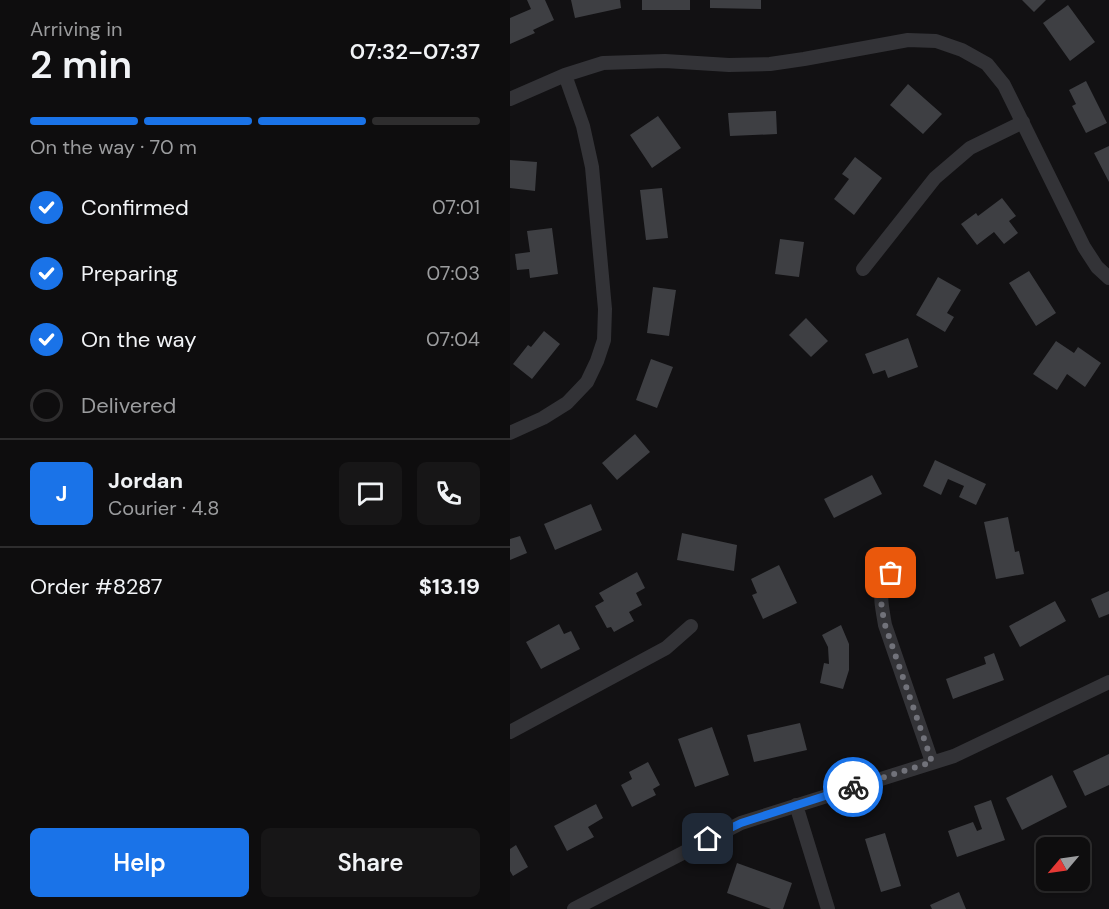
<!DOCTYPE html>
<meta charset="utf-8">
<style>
body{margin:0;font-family:"DM Sans",sans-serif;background:#171617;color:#f1f3f6;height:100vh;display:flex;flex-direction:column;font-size:22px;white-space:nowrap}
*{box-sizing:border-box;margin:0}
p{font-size:20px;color:#9b9c9e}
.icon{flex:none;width:33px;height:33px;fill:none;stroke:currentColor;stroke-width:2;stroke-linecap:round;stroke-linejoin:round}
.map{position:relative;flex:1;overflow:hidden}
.panel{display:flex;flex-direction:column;background:#0e0d0e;width:510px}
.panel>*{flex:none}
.needle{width:39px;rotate:241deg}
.fabs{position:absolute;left:526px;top:837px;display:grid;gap:12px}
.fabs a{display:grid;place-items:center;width:54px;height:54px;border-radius:9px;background:#0e0d0e;box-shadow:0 2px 4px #0004,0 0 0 2px #2e2d2e;font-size:30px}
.pin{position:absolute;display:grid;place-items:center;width:51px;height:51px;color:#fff;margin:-26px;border-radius:12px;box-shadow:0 3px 9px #0006}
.courier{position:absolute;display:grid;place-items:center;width:60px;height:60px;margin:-30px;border:4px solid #1a73e8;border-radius:50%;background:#fff;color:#222;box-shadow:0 2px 8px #0007}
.overview em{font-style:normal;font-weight:600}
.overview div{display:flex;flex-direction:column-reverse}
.overview{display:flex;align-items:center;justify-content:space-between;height:102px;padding:0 30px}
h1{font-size:39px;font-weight:600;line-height:45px}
.bar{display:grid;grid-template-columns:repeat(4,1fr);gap:9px 6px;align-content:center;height:72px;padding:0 30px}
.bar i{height:8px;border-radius:4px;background:#2e2d2e}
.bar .current{background:#1a73e8}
.bar p{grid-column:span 4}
.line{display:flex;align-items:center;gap:15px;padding:0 30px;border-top:2px solid #2e2d2e}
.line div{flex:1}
.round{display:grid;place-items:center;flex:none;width:63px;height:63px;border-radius:9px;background:#171617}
ol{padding:0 30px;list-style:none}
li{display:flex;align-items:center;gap:18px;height:66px}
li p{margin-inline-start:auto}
li .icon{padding:6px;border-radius:50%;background:#1a73e8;color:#fff;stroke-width:4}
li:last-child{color:#9b9c9e}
li i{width:33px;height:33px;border:3px solid #2e2d2e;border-radius:50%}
.button{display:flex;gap:12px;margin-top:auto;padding:12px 30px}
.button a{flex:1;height:69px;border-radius:9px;background:#1a73e8;color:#fff;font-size:24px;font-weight:600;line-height:69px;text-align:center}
.button a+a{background:#171617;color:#f1f3f6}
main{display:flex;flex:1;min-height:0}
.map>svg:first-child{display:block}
</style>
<main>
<section class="panel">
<div class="overview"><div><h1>2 min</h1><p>Arriving in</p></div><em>07:32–07:37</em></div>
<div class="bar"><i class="current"></i><i class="current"></i><i class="current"></i><i></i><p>On the way · 70 m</p></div>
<ol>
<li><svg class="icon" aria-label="check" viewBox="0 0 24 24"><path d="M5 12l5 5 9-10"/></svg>Confirmed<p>07:01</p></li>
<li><svg class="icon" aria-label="check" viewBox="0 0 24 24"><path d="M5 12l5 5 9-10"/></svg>Preparing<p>07:03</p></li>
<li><svg class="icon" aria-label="check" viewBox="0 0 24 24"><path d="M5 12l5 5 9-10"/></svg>On the way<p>07:04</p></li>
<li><i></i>Delivered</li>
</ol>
<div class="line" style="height:108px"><b class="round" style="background:#1a73e8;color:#fff">J</b><div><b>Jordan</b><p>Courier · 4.8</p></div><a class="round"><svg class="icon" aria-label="chat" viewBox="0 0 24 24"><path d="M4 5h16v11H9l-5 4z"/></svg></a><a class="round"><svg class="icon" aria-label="phone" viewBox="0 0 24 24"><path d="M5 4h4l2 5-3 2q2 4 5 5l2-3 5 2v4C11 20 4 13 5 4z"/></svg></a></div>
<div class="line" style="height:78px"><div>Order #8287</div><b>$13.19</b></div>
<div class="button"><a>Help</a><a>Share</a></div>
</section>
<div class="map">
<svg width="599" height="909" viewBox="0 0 599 909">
<rect width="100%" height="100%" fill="#121113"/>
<path fill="#3e3f43" d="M 17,0 L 35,0 L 44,20 L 23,30 L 25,33 L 0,44 L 0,18 L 21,9 Z
M 61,0 L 110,0 L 111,8 L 65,18 Z
M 132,0 L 180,0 L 180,10 L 132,10 Z
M 200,0 L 251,0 L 251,9 L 200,8 Z
M 512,0 L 536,0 L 524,12 Z
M 558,5 L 585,42 L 560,61 L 533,23 Z
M 576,81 L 597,123 L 576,133 L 562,106 L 566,104 L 559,90 Z
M 398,84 L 432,114 L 413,134 L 380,105 Z
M 266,111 L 267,134 L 220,136 L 218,113 Z
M 148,116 L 171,148 L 142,168 L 120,135 Z
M 599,146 L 599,182 L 584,153 Z
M 345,157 L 372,178 L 344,215 L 324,199 L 339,179 L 332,174 Z
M 0,160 L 27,162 L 25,191 L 0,188 Z
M 152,188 L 158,238 L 136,240 L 130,190 Z
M 492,198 L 506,216 L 499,221 L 508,233 L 494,244 L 484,232 L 467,245 L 451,224 L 466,213 L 468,216 Z
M 42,228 L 48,274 L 20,278 L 19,269 L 7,270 L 5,254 L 20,252 L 17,231 Z
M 270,239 L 294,242 L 289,277 L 265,274 Z
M 519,271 L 546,313 L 526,326 L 499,283 Z
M 428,277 L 451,290 L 437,313 L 444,317 L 435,332 L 406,315 Z
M 143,287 L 166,290 L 159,336 L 137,333 Z
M 296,318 L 318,341 L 301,357 L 279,335 Z
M 34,331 L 50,344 L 22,379 L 3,364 L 18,345 L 21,347 Z
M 398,338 L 408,367 L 378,378 L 375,370 L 363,374 L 355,354 Z
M 546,341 L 564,353 L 568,347 L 591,363 L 575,387 L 557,374 L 547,390 L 523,374 Z
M 141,359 L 163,367 L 147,408 L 126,400 Z
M 125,434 L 140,452 L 107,480 L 92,463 Z
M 425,460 L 476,484 L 466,505 L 449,497 L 454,486 L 438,479 L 431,495 L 413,486 Z
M 362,475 L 372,494 L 324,518 L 314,499 Z
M 81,504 L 92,530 L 45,550 L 34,524 Z
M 498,517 L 505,552 L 509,551 L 514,574 L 486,579 L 474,522 Z
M 172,533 L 227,545 L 224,571 L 167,560 Z
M 10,536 L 17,553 L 0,560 L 0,539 Z
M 269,565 L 287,603 L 253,619 L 242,595 L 247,593 L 241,579 Z
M 127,572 L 135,588 L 126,593 L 132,605 L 119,612 L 124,621 L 104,632 L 101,627 L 97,628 L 85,606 L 94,601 L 89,593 Z
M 599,591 L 599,614 L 589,618 L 581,599 Z
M 545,601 L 556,621 L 510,647 L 499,626 Z
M 49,624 L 54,634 L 61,631 L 70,649 L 31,669 L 16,642 Z
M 331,625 L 339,644 L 339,670 L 333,689 L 310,683 L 314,663 L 319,664 L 318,647 L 312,635 Z
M 484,653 L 494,680 L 443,699 L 436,679 L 476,664 L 474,657 Z
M 290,723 L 297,750 L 244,762 L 237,735 Z
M 202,727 L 219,775 L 185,787 L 168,739 Z
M 599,754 L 599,785 L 575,796 L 563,771 Z
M 138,762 L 150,785 L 143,789 L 146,795 L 122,807 L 111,785 L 122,779 L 119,772 Z
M 542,775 L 557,807 L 512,830 L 496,798 Z
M 481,800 L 495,840 L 447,857 L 438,831 L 463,822 L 467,831 L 472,829 L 464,806 Z
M 86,804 L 93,818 L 78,827 L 84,837 L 57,851 L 44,826 Z
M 375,833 L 391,886 L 371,892 L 355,839 Z
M 6,845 L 18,867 L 3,876 L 0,871 L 0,849 Z
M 227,863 L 282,883 L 273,909 L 261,909 L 217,893 Z
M 449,892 L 456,909 L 422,909 L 420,905 Z"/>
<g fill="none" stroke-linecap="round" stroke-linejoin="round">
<path stroke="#333337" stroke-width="14" d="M 0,99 L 55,75 L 93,63 L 155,61 L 219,65 L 260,64 L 294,59 L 398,40 L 426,41 L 452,50 L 477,64 L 494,85 L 574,247 L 587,267 L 599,278
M 353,269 L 425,178 L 460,148 L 513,122
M 0,433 L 33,418 L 57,403 L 77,382 L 87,361 L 94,340 L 95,309 L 82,167 L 73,126 L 55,75
M 390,563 C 368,590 369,590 375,625 L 422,762
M 0,732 L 156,648 L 181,626
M 286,805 L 318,909
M 64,909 L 231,823 L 444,756 L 599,682"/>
</g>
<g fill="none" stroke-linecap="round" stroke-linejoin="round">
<path stroke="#71727a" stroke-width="6" stroke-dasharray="0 10.8" d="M 343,787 L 422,762 L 375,625 C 371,604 367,591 381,573"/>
<path stroke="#1a73e8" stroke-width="8" d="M 198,839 L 231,823 L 343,787"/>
</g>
</svg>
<div class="fabs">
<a><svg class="needle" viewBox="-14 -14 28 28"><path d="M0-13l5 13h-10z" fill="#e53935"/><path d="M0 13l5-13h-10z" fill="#9b9c9e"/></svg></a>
</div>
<div class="pin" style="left:381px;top:573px;background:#ea580c"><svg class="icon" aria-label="bag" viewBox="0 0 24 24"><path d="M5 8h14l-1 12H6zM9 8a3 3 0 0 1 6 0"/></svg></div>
<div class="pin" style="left:198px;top:839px;background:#1f2937"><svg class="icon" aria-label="home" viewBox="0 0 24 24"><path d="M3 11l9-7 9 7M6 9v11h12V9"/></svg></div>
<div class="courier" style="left:343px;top:787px"><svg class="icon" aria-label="bike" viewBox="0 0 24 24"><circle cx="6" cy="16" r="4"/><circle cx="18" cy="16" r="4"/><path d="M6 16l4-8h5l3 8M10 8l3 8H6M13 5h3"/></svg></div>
</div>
</main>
